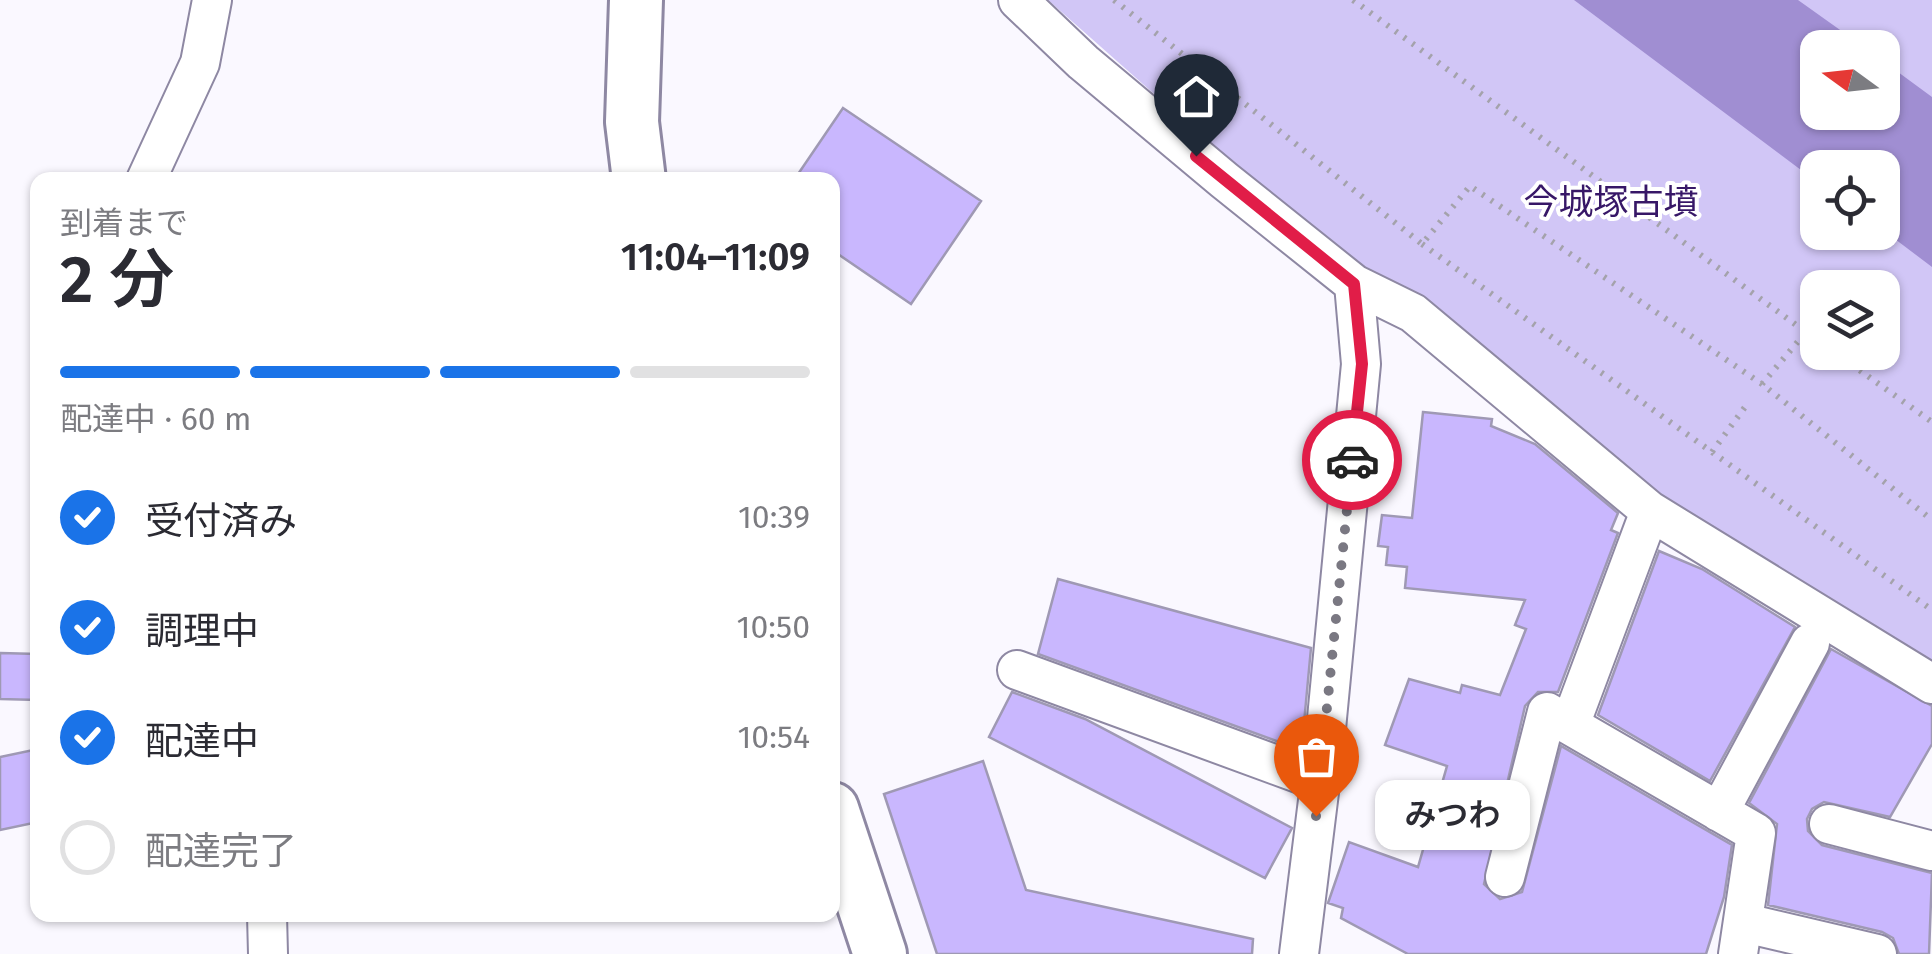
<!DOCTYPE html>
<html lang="ja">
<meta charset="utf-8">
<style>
body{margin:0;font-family:"Fira Sans","Noto Sans JP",sans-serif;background:#f2f2f3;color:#2b2b33;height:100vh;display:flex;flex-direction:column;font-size:38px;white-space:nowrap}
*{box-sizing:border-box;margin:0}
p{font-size:32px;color:#7c7c81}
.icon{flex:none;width:55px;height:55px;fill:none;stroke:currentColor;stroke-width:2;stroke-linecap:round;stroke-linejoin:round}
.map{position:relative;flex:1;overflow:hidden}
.drawer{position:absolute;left:30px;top:172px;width:810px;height:750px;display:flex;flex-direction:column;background:#fff;border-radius:20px;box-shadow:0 2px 8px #0004}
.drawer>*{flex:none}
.needle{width:65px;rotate:285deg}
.buttons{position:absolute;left:1800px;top:30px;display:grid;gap:20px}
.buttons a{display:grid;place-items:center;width:100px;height:100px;border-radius:20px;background:#fff;box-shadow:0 2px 8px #0004;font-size:50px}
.pin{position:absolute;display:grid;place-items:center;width:85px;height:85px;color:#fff;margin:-102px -42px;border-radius:50% 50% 50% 0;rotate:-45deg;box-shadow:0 0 10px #0007}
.pin .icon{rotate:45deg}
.courier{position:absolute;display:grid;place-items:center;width:100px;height:100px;margin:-50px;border:8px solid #e11d48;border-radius:50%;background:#fff;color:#222;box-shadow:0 2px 12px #0007}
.bubble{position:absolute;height:70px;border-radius:20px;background:#fff;box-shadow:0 2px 8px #0004;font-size:32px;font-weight:600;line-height:70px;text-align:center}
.summary em{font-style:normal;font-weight:600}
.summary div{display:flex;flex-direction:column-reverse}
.summary{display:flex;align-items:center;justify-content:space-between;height:170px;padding:0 30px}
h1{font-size:65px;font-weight:600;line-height:75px}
.bar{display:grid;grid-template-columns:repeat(4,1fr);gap:15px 10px;align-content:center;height:120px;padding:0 30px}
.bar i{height:12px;border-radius:8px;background:#e1e1e2}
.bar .active{background:#1a73e8}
.bar p{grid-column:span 4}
ol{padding:0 30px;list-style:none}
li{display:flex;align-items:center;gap:30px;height:110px}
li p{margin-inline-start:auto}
li .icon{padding:10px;border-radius:50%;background:#1a73e8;color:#fff;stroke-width:4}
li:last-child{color:#7c7c81}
li i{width:55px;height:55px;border:5px solid #e1e1e2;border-radius:50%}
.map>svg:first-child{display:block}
</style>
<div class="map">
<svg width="1932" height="954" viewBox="0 0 1932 954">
<rect width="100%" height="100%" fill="#faf8ff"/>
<path fill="#d1c6f6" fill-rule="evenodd" d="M 1048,0 L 1932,0 L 1932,674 L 1672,505 L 1249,178 ZM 1818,48 L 1882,48 L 1882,112 L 1818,112 ZM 1818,168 L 1882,168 L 1882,232 L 1818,232 ZM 1818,288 L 1882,288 L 1882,352 L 1818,352 Z"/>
<path fill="#a08ed2" d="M 1574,0 L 1798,0 L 1864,47 L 1818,48 L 1818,112 L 1882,112 L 1883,61 L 1932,97 L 1932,267 L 1883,230 L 1882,168 L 1818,168 L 1817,182 Z"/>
<path fill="#c9b7fe" stroke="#9f99b4" stroke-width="2.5" d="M 843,108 L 981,201 L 911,304 L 832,250 L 832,180 L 794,180 Z
M 1423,412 L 1492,419 L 1491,426 L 1535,444 L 1618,513 L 1611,530 L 1618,533 L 1558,692 L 1538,692 L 1525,706 L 1484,884 L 1500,899 L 1522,892 L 1561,746 L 1732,845 L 1724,897 L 1706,954 L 1408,954 L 1341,918 L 1343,908 L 1328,903 L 1349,842 L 1418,867 L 1447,766 L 1385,745 L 1409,679 L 1460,693 L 1462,685 L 1500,695 L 1526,629 L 1515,625 L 1525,600 L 1405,588 L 1407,567 L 1386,565 L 1388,547 L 1378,546 L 1382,515 L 1412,518 Z
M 1659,551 L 1702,569 L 1795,627 L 1710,781 L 1598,715 Z
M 1058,579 L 1311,648 L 1304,723 L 1297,721 L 1290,746 L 1038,654 Z
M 1831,649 L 1932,706 L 1932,744 L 1890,817 L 1824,802 L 1812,809 L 1807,819 L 1808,831 L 1822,845 L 1932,873 L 1929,954 L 1899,954 L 1893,938 L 1882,932 L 1768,905 L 1777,824 L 1749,803 Z
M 0,653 L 38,654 L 38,700 L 0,699 Z
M 1012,692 L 1085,719 L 1292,828 L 1265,878 L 989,737 Z
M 38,749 L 38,822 L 0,830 L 0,757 Z
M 983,761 L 1026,890 L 1253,939 L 1252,954 L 937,954 L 884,794 Z"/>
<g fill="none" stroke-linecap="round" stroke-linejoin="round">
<g stroke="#8e88a3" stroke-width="42">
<path id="street" d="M 1018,0 L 1083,62 L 1224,180 L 1354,284 L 1413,313 L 1650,511 L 1932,684
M 146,180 L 200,63 L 212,0
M 1017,670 L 1320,781
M 1570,725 L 1650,511
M 1719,812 L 1810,643
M 1829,824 L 1932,851
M 1505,877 L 1547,712 L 1756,833 L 1738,954
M 267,915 L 268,954
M 1745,923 L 1877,954
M 1299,954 L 1323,760 L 1361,364 L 1354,284"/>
</g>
<g stroke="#8e88a3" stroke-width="58">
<path id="secondary" d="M 636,0 L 632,122 L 639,180
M 832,809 L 880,954"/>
</g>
<path stroke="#a4a2ab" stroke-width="6" stroke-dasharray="2.5 8" stroke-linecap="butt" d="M 1114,0 L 1422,244 L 1470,186 L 1762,384 L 1932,520
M 1353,0 L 1818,341
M 1422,244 L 1932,610
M 1834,352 L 1932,422
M 1762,384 L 1806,332
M 1712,452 L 1745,407"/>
<use href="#street" stroke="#fff" stroke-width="38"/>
<use href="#secondary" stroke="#fff" stroke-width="52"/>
</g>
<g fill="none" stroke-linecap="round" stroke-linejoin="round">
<path stroke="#7a7882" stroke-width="10" stroke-dasharray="0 18" d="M 1316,816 L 1352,460"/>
<path stroke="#e11d48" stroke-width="12" d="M 1196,156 L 1354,284 L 1362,364 L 1352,460"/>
</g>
<g text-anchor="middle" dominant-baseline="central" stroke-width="8" stroke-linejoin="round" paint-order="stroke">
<g font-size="35" fill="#371767" stroke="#fff">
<text x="1611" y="202">今城塚古墳</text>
</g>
</g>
</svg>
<div class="buttons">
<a><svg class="needle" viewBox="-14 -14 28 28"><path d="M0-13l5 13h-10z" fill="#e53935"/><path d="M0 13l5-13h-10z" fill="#7c7c81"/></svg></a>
<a><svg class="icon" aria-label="locate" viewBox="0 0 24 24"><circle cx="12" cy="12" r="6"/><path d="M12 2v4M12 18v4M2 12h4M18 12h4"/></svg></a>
<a><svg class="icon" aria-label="layers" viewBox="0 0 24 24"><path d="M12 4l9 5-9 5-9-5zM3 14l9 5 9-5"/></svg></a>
</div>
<div class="pin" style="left:1316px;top:816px;background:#ea580c"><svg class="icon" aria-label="bag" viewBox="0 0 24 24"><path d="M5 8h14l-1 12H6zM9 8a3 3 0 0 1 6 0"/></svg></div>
<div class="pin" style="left:1196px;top:156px;background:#1f2937"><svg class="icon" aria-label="home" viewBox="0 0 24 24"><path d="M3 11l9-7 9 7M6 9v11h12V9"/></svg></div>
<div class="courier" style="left:1352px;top:460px"><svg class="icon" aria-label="car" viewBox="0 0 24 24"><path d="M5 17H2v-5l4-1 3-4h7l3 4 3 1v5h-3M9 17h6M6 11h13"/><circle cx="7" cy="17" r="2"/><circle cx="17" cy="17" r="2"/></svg></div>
<div class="bubble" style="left:1375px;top:780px;width:155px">みつわ</div>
<section class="drawer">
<div class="summary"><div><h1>2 分</h1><p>到着まで</p></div><em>11:04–11:09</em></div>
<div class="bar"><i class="active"></i><i class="active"></i><i class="active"></i><i></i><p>配達中 · 60 m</p></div>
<ol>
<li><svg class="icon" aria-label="check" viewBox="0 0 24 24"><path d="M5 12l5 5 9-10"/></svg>受付済み<p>10:39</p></li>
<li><svg class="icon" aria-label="check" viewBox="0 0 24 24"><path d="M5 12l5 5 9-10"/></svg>調理中<p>10:50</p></li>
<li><svg class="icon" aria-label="check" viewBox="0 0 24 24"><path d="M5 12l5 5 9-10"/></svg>配達中<p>10:54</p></li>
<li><i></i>配達完了</li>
</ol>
</section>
</div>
